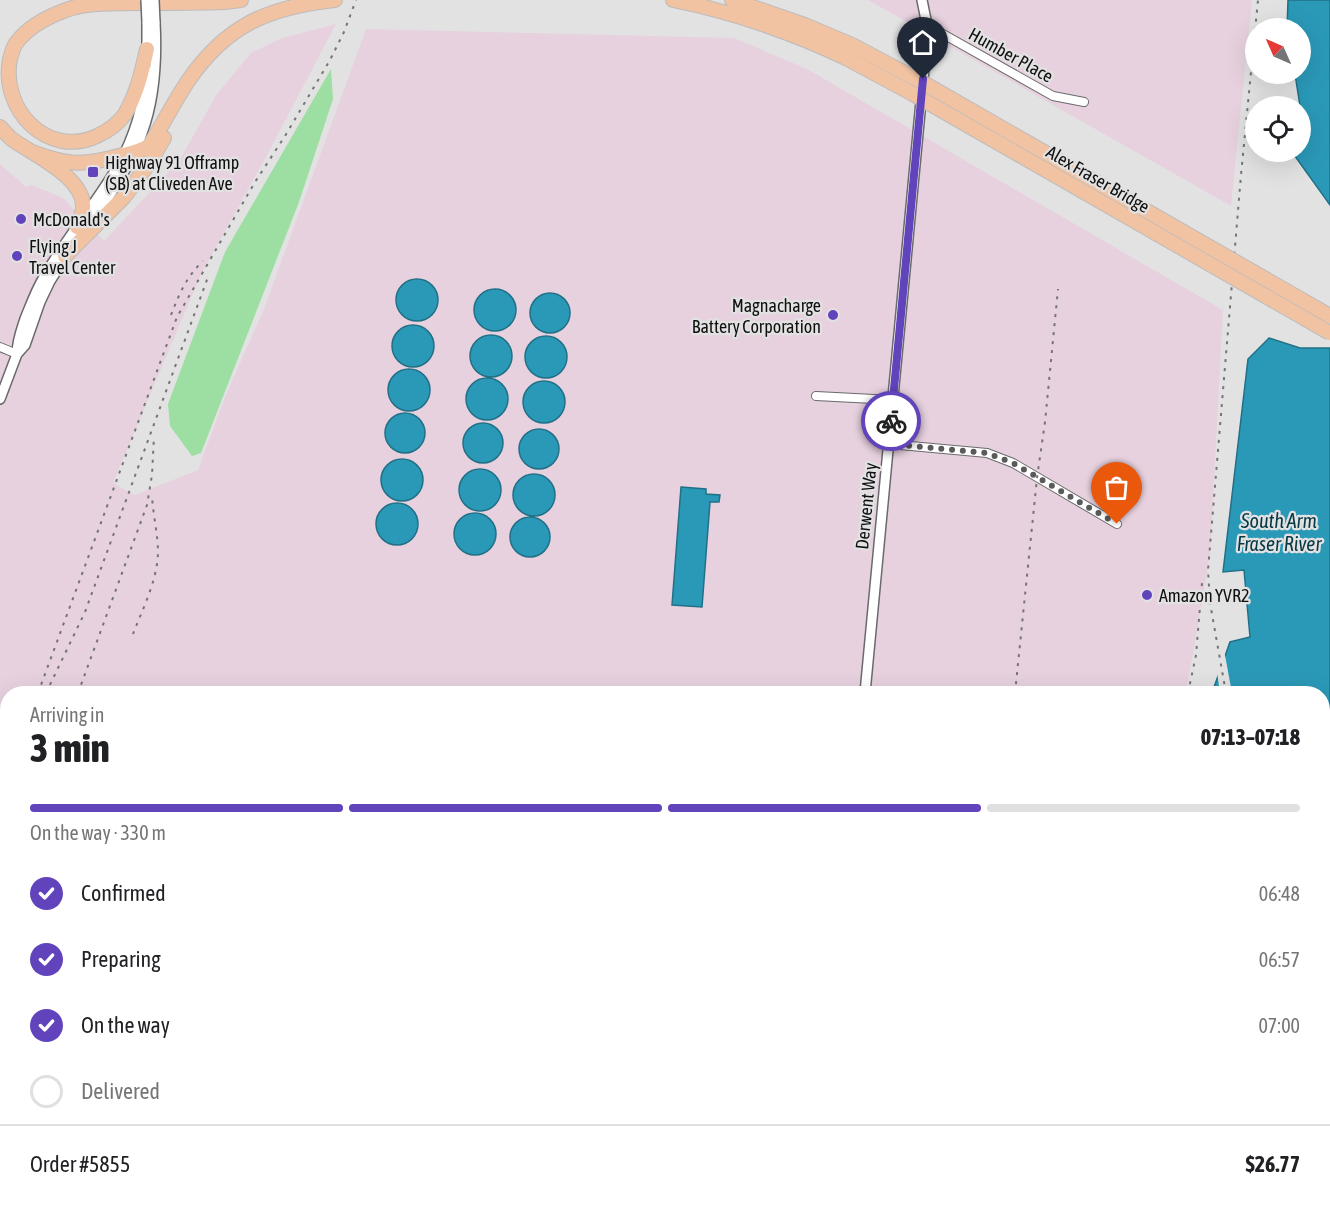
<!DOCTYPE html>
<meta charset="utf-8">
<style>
body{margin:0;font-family:"Asap Condensed",sans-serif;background:#f6f6f6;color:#202124;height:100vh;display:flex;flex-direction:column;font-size:22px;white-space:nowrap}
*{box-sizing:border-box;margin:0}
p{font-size:20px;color:#757577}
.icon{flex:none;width:33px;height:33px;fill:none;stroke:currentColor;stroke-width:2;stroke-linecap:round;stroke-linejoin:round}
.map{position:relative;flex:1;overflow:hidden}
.details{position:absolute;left:0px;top:686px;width:1330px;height:530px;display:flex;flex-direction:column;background:#fff;border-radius:24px 24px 0 0;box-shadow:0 6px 24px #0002}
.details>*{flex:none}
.needle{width:39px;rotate:315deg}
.controls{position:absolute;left:1245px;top:18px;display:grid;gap:12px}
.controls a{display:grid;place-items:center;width:66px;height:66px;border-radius:50%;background:#fff;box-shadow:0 6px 24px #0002;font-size:30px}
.pin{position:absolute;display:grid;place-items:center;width:51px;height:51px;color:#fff;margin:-62px -26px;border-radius:50% 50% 50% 0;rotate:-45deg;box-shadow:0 0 6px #0007}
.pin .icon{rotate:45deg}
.courier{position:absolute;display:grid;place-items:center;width:60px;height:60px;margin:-30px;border:4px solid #6143bc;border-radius:50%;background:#fff;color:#222;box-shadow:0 2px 8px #0007}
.headline em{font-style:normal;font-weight:800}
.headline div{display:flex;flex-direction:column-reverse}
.headline{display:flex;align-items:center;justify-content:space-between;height:102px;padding:0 30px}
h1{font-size:39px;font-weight:800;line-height:45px}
.bar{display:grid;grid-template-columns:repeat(4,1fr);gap:9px 6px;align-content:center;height:72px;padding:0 30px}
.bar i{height:8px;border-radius:4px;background:#e0e0e0}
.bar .current{background:#6143bc}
.bar p{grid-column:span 4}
.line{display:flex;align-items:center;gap:15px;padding:0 30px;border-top:2px solid #e0e0e0}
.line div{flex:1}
ol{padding:0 30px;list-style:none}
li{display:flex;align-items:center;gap:18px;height:66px}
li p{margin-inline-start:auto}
li .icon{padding:6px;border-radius:50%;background:#6143bc;color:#fff;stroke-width:4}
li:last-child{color:#757577}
li i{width:33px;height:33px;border:3px solid #e0e0e0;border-radius:50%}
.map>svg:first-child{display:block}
</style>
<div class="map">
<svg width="1330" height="1214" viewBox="0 0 1330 1214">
<rect width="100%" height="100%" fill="#e2e2e3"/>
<path fill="#e7d1df" d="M 868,0 L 1252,0 L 1231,206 Z
M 336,24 L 266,157 L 201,274 L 113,483 L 135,495 L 198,470 L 225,397 L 264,309 L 366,29 L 734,38 L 807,69 L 1223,310 L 1210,556 L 1186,693 L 8,693 L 8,1208 L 818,1208 L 810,1214 L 0,1214 L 0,164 L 26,187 L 32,185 L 63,198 L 104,241 L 179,161 L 217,94 L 251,53 L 282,38 Z"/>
<path fill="#9ddea3" d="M 331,69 L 333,99 L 299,202 L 201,453 L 192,456 L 170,426 L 168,404 L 225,252 Z"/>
<path fill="#2a99b8" stroke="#227086" stroke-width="1.5" d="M 1288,0 L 1330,0 L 1330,205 L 1292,152 L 1300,152 L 1300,106 L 1295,74 L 1300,74 L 1300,28 L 1287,28 Z
M396 300a21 21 0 1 1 42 0a21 21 0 1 1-42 0Z
M474 310a21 21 0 1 1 42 0a21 21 0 1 1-42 0Z
M530 313a20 20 0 1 1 40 0a20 20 0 1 1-40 0Z
M392 346a21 21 0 1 1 42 0a21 21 0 1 1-42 0Z
M470 356a21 21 0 1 1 42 0a21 21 0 1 1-42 0Z
M525 357a21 21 0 1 1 42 0a21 21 0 1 1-42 0Z
M 1269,338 L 1300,348 L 1330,348 L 1330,1214 L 847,1214 L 855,1208 L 1323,1208 L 1323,693 L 1212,693 L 1230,642 L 1250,637 L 1244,570 L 1223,572 L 1248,359 Z
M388 390a21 21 0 1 1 42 0a21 21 0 1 1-42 0Z
M466 399a21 21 0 1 1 42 0a21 21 0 1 1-42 0Z
M523 402a21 21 0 1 1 42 0a21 21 0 1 1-42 0Z
M385 433a20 20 0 1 1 40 0a20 20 0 1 1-40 0Z
M463 443a20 20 0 1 1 40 0a20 20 0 1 1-40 0Z
M519 449a20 20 0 1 1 40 0a20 20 0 1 1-40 0Z
M381 480a21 21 0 1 1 42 0a21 21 0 1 1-42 0Z
M459 490a21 21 0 1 1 42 0a21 21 0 1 1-42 0Z
M513 495a21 21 0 1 1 42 0a21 21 0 1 1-42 0Z
M 681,487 L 706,489 L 706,494 L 720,495 L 719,502 L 710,502 L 702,607 L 672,605 Z
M376 524a21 21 0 1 1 42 0a21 21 0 1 1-42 0Z
M454 534a21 21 0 1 1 42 0a21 21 0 1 1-42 0Z
M510 537a20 20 0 1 1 40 0a20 20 0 1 1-40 0Z"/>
<path fill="#e2e2e3" d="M 1224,650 L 1232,693 L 1220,693 L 1217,672 Z"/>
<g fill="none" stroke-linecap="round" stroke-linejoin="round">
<path stroke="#063845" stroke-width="1.5" stroke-dasharray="8 6" stroke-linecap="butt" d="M 1204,1214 L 1207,1208"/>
<g stroke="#6a6a6c" stroke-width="10">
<path id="minor" d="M 927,25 L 1053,96 L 1084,102
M 0,347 L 17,354
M 816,396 L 893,400
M 889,444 L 987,453 L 1013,463 L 1117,524
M 0,1139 L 8,1140
M 266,1208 L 271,1214
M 592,1208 L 598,1214
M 681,1214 L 689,1208"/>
</g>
<g stroke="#6a6a6c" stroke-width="12">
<path id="tertiary" d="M 147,22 L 147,53
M 89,226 C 109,196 130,167 142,133 C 155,98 157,59 155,22
M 17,354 C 17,341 21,331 25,319 C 31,304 36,290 44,277 C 66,238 96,204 118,166 C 135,136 144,104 147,70
M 0,399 L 17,354 L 25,345 L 40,302 L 50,281 L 68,253
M 865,693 L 925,59 L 927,25 L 922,0
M 320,1214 L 328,1208"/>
</g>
<g stroke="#bcbcbc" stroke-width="16">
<path id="motorway" d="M 673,0 C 733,12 791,32 846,58
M 732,0 L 805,25 L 852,45
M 147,49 C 142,71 137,94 125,114 C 118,124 108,131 97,136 C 48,159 0,110 10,59 C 12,53 13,46 17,42 C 29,26 47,17 66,10 C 87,2 112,4 134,3 C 164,3 195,3 225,2 L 241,0
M 0,127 C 4,131 8,136 13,140 C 34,155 86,178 83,209 C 82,215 79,221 77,227
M 32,152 C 67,165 83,166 119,156 C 131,153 140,152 150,145 C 163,124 174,102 188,81 C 226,25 269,7 335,0
M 65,256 L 124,197 L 150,162 L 164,138"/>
</g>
<use href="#minor" stroke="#fff" stroke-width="8"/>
<use href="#tertiary" stroke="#fff" stroke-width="9"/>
<use href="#motorway" stroke="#f2c3a3" stroke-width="14"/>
<path stroke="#747475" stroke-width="2" stroke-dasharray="3 6" stroke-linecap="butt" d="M 171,315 C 179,294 187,276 203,261
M 133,634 C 143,608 157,581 158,553 C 158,534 153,515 152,496
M 38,693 L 177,317 L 255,182 L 285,136 L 330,60 L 344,32 L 356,0
M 46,693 L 85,612 L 208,277
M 78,693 L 147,505 L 152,475 L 154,436
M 1015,693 L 1037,478 L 1045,422 L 1058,289
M 1188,693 L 1196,655 L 1202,583
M 1226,693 L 1210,603 L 1208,570 L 1241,175 L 1258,0
M 0,759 L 8,747
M 0,777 L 8,762
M 141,1214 L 142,1208
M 159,1214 L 163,1208
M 537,1214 L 546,1208"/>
<g stroke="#6a6a6c" stroke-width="12" stroke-linecap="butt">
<path id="tertiary-bridge" d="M 146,0 L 147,22
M 154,0 L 155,22"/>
</g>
<g stroke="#bcbcbc" stroke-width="16" stroke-linecap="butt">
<path id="motorway-bridge" d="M 852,45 L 920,81 L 1330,316
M 846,58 L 913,94 L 1330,333"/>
</g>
<use href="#tertiary-bridge" stroke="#fff" stroke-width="9"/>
<use href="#motorway-bridge" stroke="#f2c3a3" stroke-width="14"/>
</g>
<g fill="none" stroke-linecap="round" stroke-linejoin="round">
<path stroke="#5a5a5a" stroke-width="6" stroke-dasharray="0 10.8" d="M 891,421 L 889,444 L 987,453 L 1013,463 L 1117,524"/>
<path stroke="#6143bc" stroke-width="8" d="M 891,421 L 923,79"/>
</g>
<g fill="#6143bc" stroke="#e2e2e3" stroke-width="2">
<rect x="87" y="166" width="12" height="12" rx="3"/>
<circle cx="21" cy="219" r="6"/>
<circle cx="17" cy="256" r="6"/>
<circle cx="833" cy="315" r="6"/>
<circle cx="1147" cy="595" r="6"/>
</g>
<g text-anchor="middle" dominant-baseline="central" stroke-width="4.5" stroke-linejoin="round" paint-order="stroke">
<g font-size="18" fill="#101011" stroke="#e2e2e3">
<text transform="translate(1011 55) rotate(29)">Humber Place</text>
<text transform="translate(1098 179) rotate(30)">Alex Fraser Bridge</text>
<text transform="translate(866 506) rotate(-84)">Derwent Way</text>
</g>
<g font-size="18" fill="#101011" stroke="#e2e2e3" text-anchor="start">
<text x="105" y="162">Highway 91 Offramp<tspan x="105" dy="21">(SB) at Cliveden Ave</tspan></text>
<text x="33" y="219">McDonald's</text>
<text x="29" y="246">Flying J<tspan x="29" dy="21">Travel Center</tspan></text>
<text x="821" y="305" text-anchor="end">Magnacharge<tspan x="821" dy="21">Battery Corporation</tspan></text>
<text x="1159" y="595">Amazon YVR2</text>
</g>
<g font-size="20" font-style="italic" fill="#063845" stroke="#e2e2e3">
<text x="1279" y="520">South Arm<tspan x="1279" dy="23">Fraser River</tspan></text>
</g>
</g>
</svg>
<div class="controls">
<a><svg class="needle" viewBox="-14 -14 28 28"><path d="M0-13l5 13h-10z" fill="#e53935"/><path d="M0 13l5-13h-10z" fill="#757577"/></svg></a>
<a><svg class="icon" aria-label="locate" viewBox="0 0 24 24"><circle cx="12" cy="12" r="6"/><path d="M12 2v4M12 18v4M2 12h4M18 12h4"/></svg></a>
</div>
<div class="pin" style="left:1117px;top:524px;background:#ea580c"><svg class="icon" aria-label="bag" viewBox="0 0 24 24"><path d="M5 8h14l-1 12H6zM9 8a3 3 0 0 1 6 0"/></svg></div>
<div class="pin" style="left:923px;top:79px;background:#1f2937"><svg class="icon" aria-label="home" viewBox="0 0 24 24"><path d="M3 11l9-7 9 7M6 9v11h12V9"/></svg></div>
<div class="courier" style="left:891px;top:421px"><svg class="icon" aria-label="bike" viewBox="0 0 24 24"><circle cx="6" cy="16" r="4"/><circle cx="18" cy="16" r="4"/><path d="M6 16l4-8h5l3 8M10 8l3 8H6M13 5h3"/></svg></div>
<section class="details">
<div class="headline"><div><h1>3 min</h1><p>Arriving in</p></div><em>07:13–07:18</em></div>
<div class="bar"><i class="current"></i><i class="current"></i><i class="current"></i><i></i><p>On the way · 330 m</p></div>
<ol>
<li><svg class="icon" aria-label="check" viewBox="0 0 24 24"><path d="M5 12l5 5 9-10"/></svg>Confirmed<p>06:48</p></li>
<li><svg class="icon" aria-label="check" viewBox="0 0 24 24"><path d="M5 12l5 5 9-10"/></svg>Preparing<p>06:57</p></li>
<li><svg class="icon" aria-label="check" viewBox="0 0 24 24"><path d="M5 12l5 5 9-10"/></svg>On the way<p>07:00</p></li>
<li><i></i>Delivered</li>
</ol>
<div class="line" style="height:78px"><div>Order #5855</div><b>$26.77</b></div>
</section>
</div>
